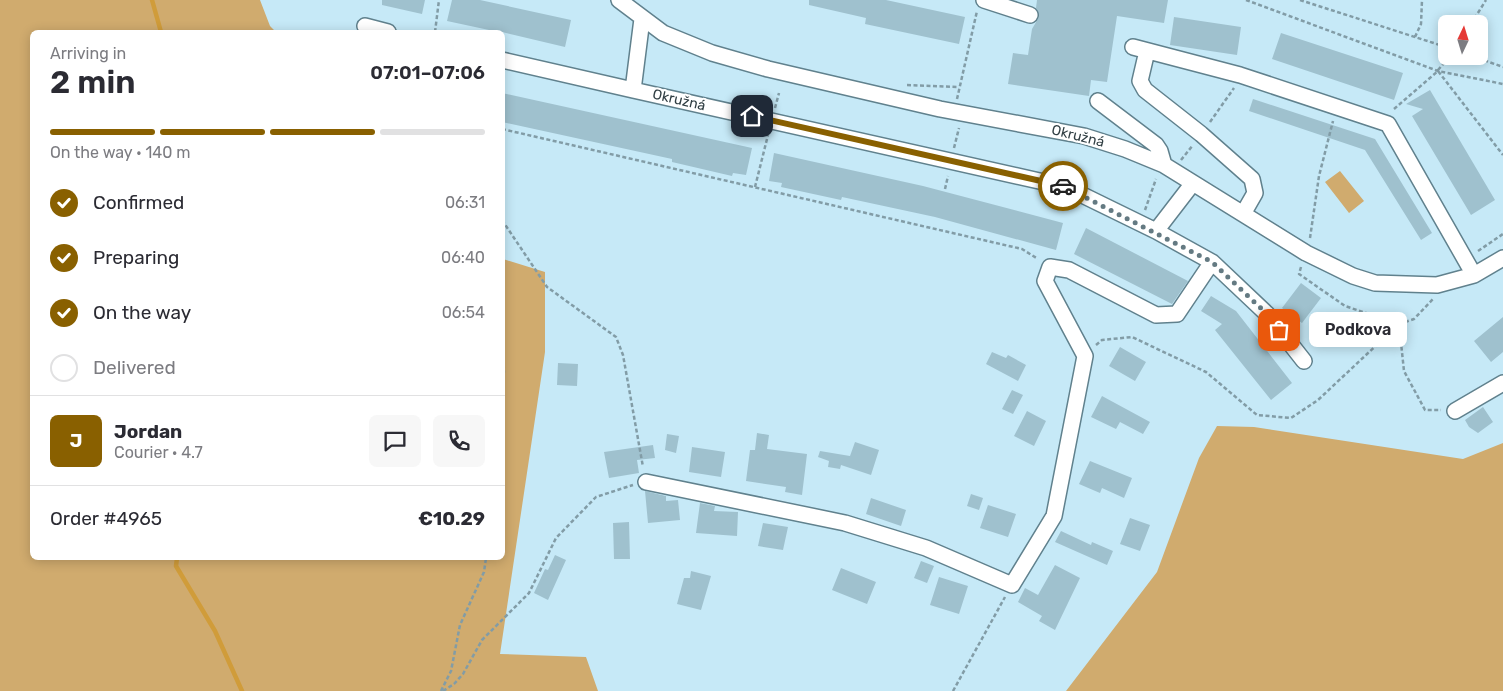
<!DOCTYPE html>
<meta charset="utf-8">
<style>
body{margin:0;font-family:Rubik,sans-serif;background:#f7f7f7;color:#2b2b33;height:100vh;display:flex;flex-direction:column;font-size:19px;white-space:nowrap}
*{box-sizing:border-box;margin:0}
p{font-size:16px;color:#7c7c81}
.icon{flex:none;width:28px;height:28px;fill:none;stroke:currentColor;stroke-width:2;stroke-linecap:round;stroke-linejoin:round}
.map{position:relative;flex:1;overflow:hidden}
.details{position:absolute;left:30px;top:30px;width:475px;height:530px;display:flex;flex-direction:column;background:#fff;border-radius:8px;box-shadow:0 2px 12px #0003}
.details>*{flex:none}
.needle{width:32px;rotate:4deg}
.buttons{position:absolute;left:1438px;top:15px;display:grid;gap:10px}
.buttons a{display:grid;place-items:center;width:50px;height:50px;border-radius:8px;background:#fff;box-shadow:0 2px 12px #0003;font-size:25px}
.pin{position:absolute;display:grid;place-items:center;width:42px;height:42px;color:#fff;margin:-21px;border-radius:10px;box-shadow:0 2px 8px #0006}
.courier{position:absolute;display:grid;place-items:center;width:50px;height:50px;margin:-25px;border:4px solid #896000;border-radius:50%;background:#fff;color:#222;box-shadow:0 1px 6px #0007}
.bubble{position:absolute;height:35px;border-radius:8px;background:#fff;box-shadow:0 2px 12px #0003;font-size:16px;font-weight:600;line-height:35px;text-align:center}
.headline em{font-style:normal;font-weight:600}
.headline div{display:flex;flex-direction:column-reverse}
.headline{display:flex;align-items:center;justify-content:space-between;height:85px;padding:0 20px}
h1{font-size:32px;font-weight:600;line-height:38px}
.bar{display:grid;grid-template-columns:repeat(4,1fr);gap:8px 5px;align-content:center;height:60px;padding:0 20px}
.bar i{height:6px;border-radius:4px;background:#e1e1e2}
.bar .current{background:#896000}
.bar p{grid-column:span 4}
.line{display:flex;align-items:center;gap:12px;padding:0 20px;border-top:1px solid #e1e1e2}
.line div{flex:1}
.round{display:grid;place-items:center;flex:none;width:52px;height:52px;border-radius:8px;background:#f7f7f7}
ol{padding:0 20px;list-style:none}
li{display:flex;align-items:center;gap:15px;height:55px}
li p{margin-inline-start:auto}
li .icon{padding:5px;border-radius:50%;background:#896000;color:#fff;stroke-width:4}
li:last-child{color:#7c7c81}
li i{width:28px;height:28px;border:2px solid #e1e1e2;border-radius:50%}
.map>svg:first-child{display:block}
</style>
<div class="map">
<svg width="1503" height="691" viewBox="0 0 1503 691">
<rect width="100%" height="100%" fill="#c6e9f7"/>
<path fill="#d0ab6e" d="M 0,0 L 260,0 L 270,26 L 276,32 L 32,32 L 32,558 L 502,558 L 503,259 L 545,272 L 545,352 L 500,654 L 586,657 L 598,691 L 0,691 Z
M 1340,171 L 1364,201 L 1349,213 L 1325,182 Z
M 1217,426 L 1254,427 L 1463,459 L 1503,443 L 1503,691 L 1066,691 L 1157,572 L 1199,458 Z"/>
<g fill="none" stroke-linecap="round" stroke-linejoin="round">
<path stroke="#d09c3a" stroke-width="4.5" d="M 152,0 L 161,32
M 177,558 L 176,566 L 215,631 L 242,691"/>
</g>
<path fill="#9fc1ce" d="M 382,0 L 425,0 L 422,14 L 382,5 Z
M 452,0 L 480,0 L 571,20 L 565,47 L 502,32 L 488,32 L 489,30 L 447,21 Z
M 809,0 L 886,0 L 965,17 L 959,44 L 865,24 L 866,18 L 809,5 Z
M 1037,0 L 1168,0 L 1164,23 L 1117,16 L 1107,82 L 1091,80 L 1089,96 L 1008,84 L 1013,53 L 1028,55 L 1032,29 L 1039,17 L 1036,8 Z
M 1174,17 L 1241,27 L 1237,55 L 1170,45 Z
M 1281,33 L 1403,73 L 1394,100 L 1272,59 Z
M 1430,90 L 1495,200 L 1471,215 L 1412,116 L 1423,109 L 1406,104 Z
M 502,93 L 752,148 L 746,175 L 733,173 L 732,176 L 672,162 L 672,159 L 502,122 Z
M 1253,99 L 1375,139 L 1432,233 L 1421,240 L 1365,150 L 1249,111 Z
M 774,153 L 923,186 L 1063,223 L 1056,250 L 935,217 L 842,197 L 841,200 L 781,187 L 782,183 L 769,181 Z
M 1086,228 L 1188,281 L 1172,304 L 1074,254 Z
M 1301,283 L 1321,298 L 1302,323 L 1282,308 Z
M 1211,296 L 1236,311 L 1292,383 L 1271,400 L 1215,330 L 1222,324 L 1201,311 Z
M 1503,317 L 1503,352 L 1491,362 L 1474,341 Z
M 1120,347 L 1146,362 L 1135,381 L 1109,366 Z
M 992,352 L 1006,358 L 1008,355 L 1026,365 L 1018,381 L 986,364 Z
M 558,363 L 578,364 L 577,386 L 557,385 Z
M 1012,390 L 1023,395 L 1013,414 L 1002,409 Z
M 1102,396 L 1150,422 L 1143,434 L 1120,422 L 1116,429 L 1091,417 Z
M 1483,407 L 1493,422 L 1478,433 L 1469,427 L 1465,420 Z
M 1027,411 L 1046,421 L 1034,446 L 1014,436 Z
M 757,433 L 769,435 L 767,449 L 807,454 L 802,495 L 785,492 L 786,487 L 746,481 L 750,450 L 755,450 Z
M 667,434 L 679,436 L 676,453 L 665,450 Z
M 855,442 L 879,450 L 871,475 L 841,465 L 840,469 L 828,467 L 829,461 L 818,457 L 820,451 L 850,456 Z
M 653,445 L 655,458 L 637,460 L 639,473 L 609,478 L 604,452 Z
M 692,447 L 725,452 L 721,477 L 689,472 Z
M 1090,461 L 1132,478 L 1124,498 L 1102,488 L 1100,493 L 1079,484 Z
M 645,491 L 666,496 L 666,501 L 678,500 L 680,520 L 648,523 Z
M 971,494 L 983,498 L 979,510 L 967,506 Z
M 871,498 L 906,510 L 901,526 L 866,514 Z
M 700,503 L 715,506 L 714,511 L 738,512 L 737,536 L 696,533 Z
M 988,505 L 1016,514 L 1008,537 L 980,528 Z
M 1130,518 L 1150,525 L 1140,551 L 1120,544 Z
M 629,522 L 630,559 L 614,559 L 613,523 Z
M 763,523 L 788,527 L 783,550 L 758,546 Z
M 1061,531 L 1091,545 L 1092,542 L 1113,551 L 1107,565 L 1055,542 Z
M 555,555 L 566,560 L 548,600 L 534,593 L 545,569 L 548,570 Z
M 921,561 L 934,566 L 927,583 L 914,578 Z
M 1055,565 L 1080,578 L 1055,630 L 1039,621 L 1042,616 L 1018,602 L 1025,588 L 1038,595 Z
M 841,568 L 876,582 L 867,604 L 832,590 Z
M 691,571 L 711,576 L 701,610 L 677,604 L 684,578 L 690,578 Z
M 939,577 L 968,586 L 959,614 L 930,605 Z"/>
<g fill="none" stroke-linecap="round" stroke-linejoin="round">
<g stroke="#60818d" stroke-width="18">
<path id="minor" d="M 619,0 L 663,33 L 712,53 L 768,69 L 940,109 L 1084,136 L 1125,149 L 1164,165 L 1306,253 L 1353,276 L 1375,283 L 1437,285 L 1474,275 L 1503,258
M 984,0 L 1030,15
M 365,26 L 388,32
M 1133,47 L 1240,75 L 1388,124 L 1474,275
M 1147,51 L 1140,81 L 1145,90 L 1201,134 L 1252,179 L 1255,193 L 1243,214
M 502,60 L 633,90 L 642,19
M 633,90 L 1066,187 L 1156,231 L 1193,183
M 1098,101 L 1156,145 L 1160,151 L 1164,165
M 1156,231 L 1212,262 L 1267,314 L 1304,361
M 1455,411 L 1503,383
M 646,482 L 845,523 L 926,548 L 1012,585 L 1054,516 L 1085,356 L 1045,281 L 1050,267 L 1069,270 L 1156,315 L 1177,314 L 1212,262"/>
</g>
<path stroke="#829ca6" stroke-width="2.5" stroke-dasharray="4 2.5" stroke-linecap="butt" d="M 1246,0 L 1438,71 L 1503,84
M 1300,0 L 1446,47
M 1471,24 L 1486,0
M 435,32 L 439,0
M 1415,37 L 1421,24 L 1422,0
M 1472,56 L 1503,67
M 1438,70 L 1450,56
M 907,85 L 959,87
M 957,99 L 977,11
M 775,108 L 779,93
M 1394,109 L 1438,71 L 1503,155
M 1210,122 L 1234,88
M 502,129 L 1022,249 L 1038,259
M 954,148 L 959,128
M 1181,160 L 1193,145
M 755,187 L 768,135
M 945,189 L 948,176
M 1145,210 L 1156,179
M 502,220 L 547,287 L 616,337 L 623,355 L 643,467
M 1310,238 L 1319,176 L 1333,121
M 1478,251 L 1503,234
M 1301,267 L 1299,274 L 1345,306 L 1399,324 L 1404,371 L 1425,410 L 1441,410
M 502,325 L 504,372 L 502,376
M 1096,345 L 1102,340 L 1132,337 L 1206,372 L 1257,415 L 1291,418 L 1318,400 L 1399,324 L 1414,319 L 1433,299
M 441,691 L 451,671 L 460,625 L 484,572 L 486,558
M 443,691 L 454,684 L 463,674 L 482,640 L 529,593 L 556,538 L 596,497 L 633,485
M 953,691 L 1005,597"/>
<use href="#minor" stroke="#fff" stroke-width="15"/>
</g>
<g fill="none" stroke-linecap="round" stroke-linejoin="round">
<path stroke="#647a82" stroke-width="5" stroke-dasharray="0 9" d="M 1063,186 L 1212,262 L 1267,314 L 1279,330"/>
<path stroke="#896000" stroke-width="6" d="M 752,116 L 1063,186"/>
</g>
<g text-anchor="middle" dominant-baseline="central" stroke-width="4" stroke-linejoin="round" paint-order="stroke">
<g font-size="14" fill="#303e43" stroke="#fff">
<text transform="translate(679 100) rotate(13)">Okružná</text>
<text transform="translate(1078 136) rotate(14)">Okružná</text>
</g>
</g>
</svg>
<div class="buttons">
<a><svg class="needle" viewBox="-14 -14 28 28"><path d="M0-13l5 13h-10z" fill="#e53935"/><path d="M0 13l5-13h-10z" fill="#7c7c81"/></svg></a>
</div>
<div class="pin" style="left:1279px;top:330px;background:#ea580c"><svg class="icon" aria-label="bag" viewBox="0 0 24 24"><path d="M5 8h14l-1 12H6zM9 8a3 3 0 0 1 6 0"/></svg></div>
<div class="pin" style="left:752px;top:116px;background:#1f2937"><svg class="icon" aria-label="home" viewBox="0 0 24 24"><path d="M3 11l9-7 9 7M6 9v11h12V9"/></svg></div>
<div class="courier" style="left:1063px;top:186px"><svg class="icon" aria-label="car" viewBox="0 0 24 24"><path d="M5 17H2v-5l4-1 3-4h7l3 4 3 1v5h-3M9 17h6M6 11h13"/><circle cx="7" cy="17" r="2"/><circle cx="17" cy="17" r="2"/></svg></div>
<div class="bubble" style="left:1309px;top:312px;width:98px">Podkova</div>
<section class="details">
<div class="headline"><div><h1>2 min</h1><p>Arriving in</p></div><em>07:01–07:06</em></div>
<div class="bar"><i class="current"></i><i class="current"></i><i class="current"></i><i></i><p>On the way · 140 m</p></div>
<ol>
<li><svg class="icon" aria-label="check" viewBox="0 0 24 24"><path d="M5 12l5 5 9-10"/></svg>Confirmed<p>06:31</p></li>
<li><svg class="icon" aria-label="check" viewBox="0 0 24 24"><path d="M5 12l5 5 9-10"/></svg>Preparing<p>06:40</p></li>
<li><svg class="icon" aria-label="check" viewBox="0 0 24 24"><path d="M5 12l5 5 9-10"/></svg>On the way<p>06:54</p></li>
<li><i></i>Delivered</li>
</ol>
<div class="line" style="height:90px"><b class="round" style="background:#896000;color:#fff">J</b><div><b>Jordan</b><p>Courier · 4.7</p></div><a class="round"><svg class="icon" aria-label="chat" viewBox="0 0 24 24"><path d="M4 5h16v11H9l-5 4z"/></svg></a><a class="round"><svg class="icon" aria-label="phone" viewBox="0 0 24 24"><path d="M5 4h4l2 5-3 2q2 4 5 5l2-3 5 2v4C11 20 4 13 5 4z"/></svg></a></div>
<div class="line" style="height:65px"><div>Order #4965</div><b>€10.29</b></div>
</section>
</div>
